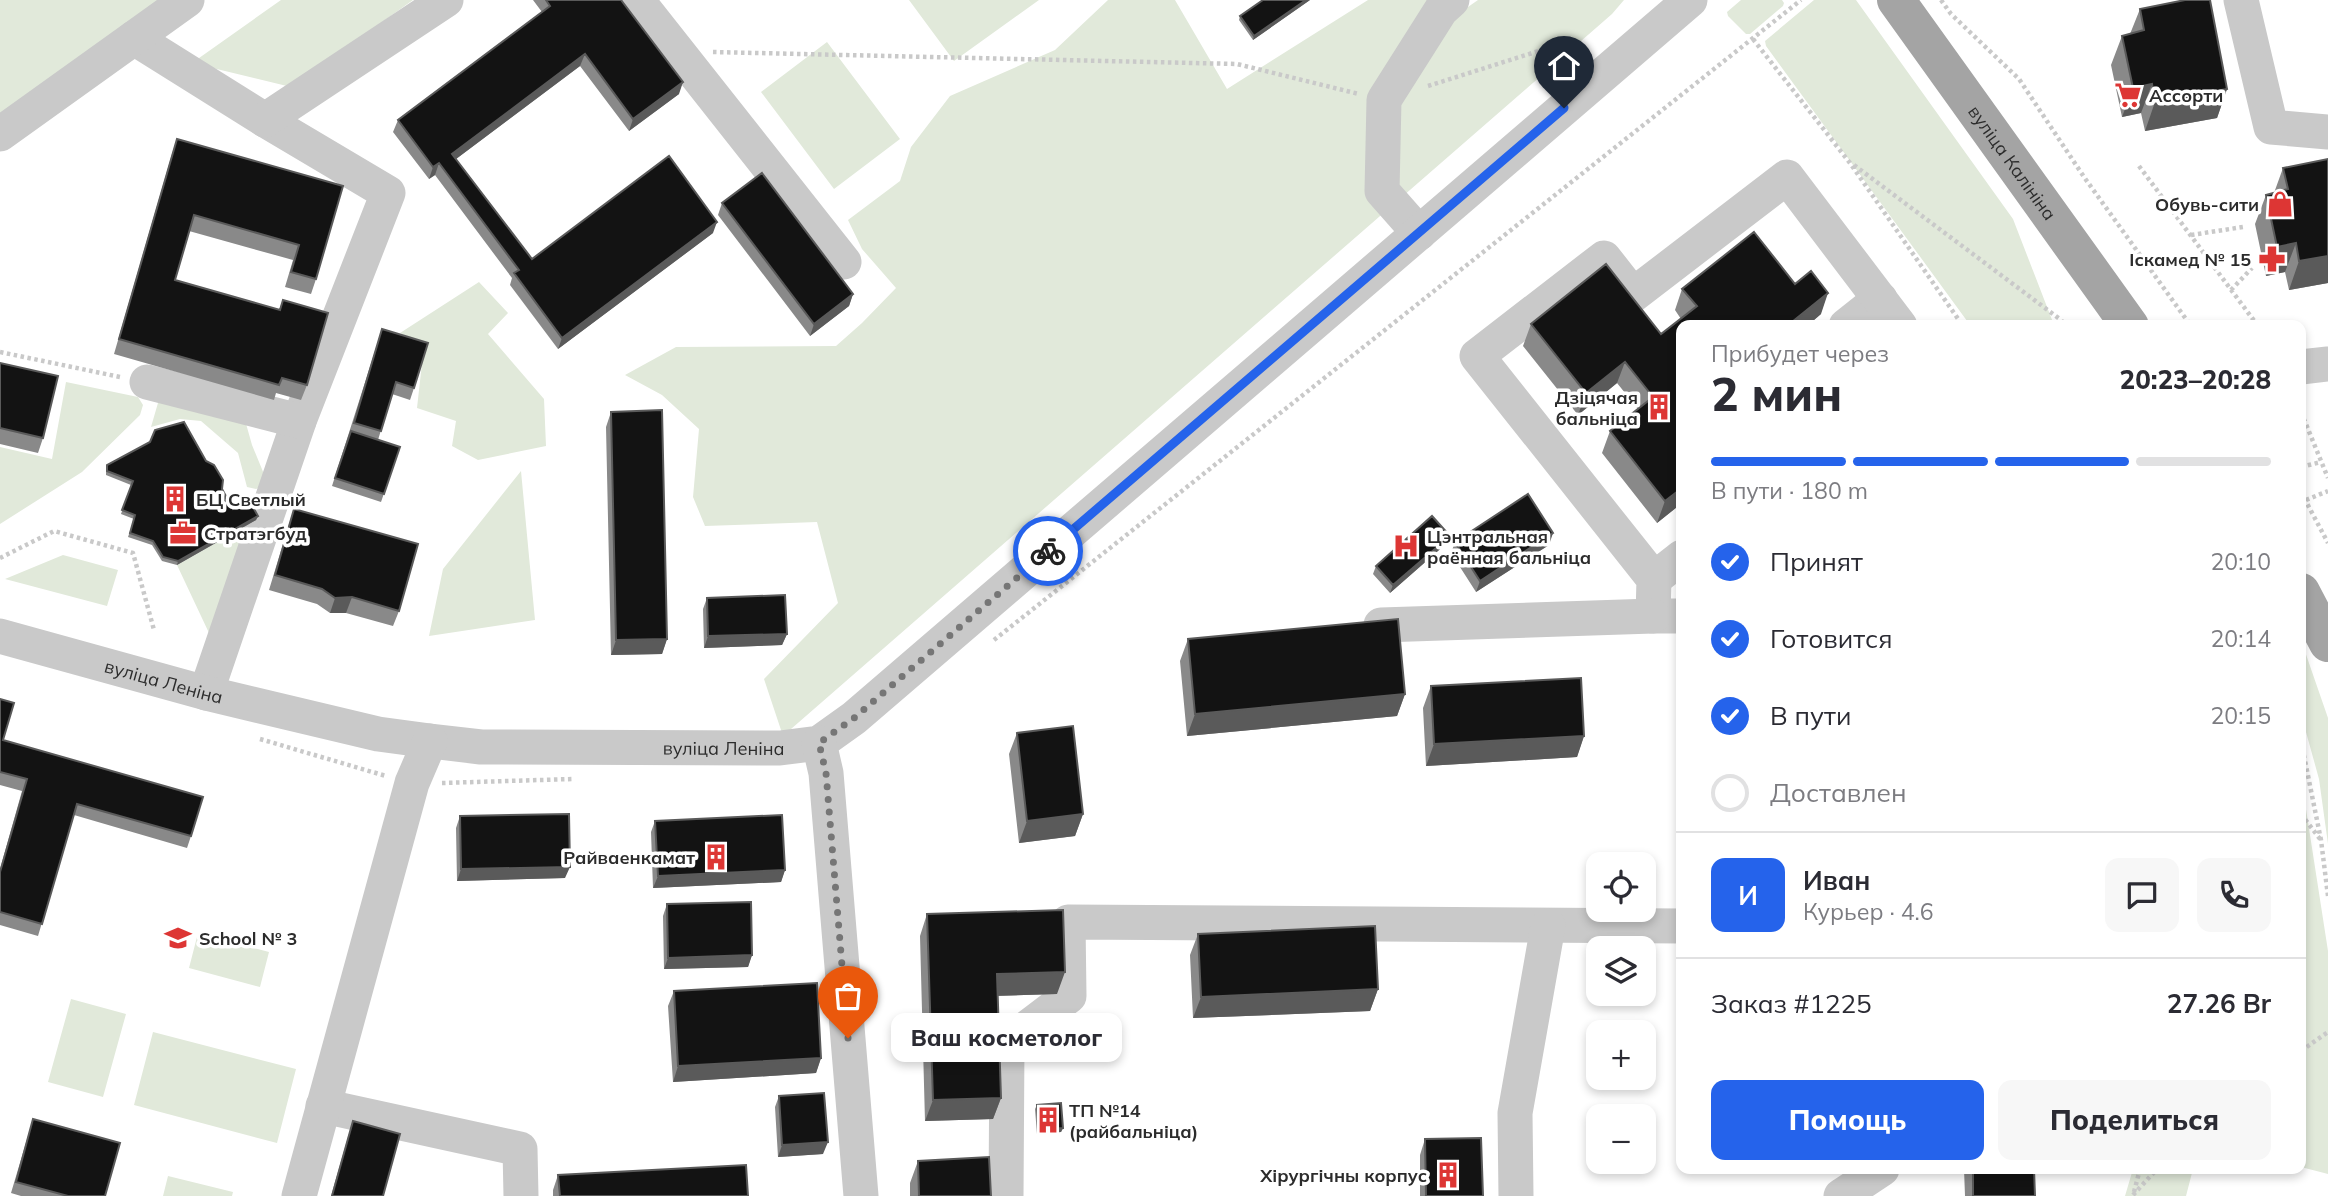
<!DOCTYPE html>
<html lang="ru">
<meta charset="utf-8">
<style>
body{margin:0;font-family:Mulish,sans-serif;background:#f7f7f7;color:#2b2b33;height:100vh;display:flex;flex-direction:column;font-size:26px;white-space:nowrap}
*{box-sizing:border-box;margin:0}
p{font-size:23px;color:#7c7c81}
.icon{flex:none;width:38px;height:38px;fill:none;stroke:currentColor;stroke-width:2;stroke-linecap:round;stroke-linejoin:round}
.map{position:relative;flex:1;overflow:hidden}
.side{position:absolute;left:1676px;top:320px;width:630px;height:854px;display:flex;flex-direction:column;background:#fff;border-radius:14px;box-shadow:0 4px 10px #0003}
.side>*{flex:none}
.tools{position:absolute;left:1586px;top:852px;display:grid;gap:14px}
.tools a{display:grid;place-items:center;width:70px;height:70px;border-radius:14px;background:#fff;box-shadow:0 4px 10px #0003;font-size:35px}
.pin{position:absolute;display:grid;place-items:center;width:60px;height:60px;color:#fff;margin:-72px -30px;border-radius:50% 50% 50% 0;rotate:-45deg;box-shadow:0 0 7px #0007}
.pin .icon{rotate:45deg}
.courier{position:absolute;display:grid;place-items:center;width:70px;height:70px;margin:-35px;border:5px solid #2563eb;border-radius:50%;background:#fff;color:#222;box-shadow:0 2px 9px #0007}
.bubble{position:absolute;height:49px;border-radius:14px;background:#fff;box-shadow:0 4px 10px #0003;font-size:23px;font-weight:800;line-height:49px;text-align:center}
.head em{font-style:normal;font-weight:800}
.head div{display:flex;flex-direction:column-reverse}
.head{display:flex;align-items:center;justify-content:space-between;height:119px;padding:0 35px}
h1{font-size:46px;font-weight:800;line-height:52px}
.bar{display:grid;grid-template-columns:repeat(4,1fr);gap:10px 7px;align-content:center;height:84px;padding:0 35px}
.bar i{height:9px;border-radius:5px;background:#e1e1e2}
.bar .current{background:#2563eb}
.bar p{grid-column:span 4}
.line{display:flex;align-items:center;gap:18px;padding:0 35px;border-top:2px solid #e1e1e2}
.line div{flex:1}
.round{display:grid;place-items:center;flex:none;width:74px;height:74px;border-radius:14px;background:#f7f7f7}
ol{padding:0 35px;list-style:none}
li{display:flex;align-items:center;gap:21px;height:77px}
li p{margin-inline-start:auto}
li .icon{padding:7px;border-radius:50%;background:#2563eb;color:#fff;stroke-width:4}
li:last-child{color:#7c7c81}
li i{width:38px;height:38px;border:4px solid #e1e1e2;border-radius:50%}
.button{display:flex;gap:14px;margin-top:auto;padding:14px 35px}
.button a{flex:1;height:80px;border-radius:14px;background:#2563eb;color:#fff;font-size:28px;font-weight:800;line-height:80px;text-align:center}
.button a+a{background:#f7f7f7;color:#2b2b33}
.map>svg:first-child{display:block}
</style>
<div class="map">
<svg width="2328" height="1196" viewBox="0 0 2328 1196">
<rect width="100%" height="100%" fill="#fff"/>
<path fill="#e1e9da" d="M 0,0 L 171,0 L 0,123 Z
M 281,0 L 413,0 L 291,87 L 192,63 Z
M 909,0 L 1039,0 L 954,61 Z
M 1108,0 L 1175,0 L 1227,89 L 1368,0 L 1436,0 L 1455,16 L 1478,0 L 1624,0 L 1612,14 L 783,736 L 764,679 L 838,603 L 817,522 L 705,526 L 693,497 L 699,429 L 662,395 L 625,375 L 676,347 L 836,346 L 862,323 L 896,288 L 862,249 L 848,220 L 900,181 L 911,147 L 950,96 L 1055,50 Z
M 1741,0 L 1782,0 L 1784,3 L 1783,6 L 1750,34 L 1746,34 L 1728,16 L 1727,12 Z
M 1814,0 L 1856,0 L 2013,219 L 2054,325 L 1970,325 L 1766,46 L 1765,41 Z
M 827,42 L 900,139 L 834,189 L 761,92 Z
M 479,282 L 508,313 L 488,334 L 544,399 L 546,446 L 478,460 L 452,446 L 456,421 L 417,408 L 424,345 L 400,333 Z
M 66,382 L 138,397 L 143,405 L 140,415 L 82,472 L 0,524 L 0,447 L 52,459 Z
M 160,396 L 243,413 L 252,445 L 266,479 L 264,486 L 256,489 L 247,487 L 238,453 L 201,421 L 180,419 L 151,427 Z
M 521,471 L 535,620 L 429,636 L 443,569 Z
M 256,520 L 209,633 L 177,565 Z
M 63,555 L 118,570 L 107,606 L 5,579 Z
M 2301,640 L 2328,718 L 2328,844 L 2319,779 L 2301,714 Z
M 2301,777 L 2328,951 L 2328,1174 L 2301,1167 Z
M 198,933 L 269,952 L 260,987 L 189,968 Z
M 71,999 L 126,1014 L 103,1097 L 48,1082 Z
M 153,1032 L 296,1069 L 277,1143 L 134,1105 Z
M 2133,1169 L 2193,1169 L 2186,1196 L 2125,1196 Z
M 168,1176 L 233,1192 L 232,1196 L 163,1196 Z"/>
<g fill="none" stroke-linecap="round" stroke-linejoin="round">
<path stroke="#c9c9c9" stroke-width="4.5" stroke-dasharray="3.5 3.5" stroke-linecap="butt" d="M 1941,0 L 1951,14 L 2019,79 L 2084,177 L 2191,326
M 1753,39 L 1850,163 L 1963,326
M 713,52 L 1237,64 L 1359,94
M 1428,86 L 1548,48
M 1854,165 L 2061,320 L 2065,326
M 2139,166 L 2258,326
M 2191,235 L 2243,227
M 2231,290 L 2252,268
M 0,352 L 120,377
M 2301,412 L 2328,478
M 2301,467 L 2321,462
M 2301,492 L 2328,543
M 2306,500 L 2328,491
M 0,558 L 54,531 L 133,553 L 154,630
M 994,640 L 1801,0
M 260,739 L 386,776
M 2301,741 L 2321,840 L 2328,896
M 442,783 L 573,779
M 2301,814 L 2320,839
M 2301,1051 L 2328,1032
M 2134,1192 L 2140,1169
M 2133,1195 L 2157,1169"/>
<g stroke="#c9c9c9" stroke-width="35">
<path d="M 637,0 L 844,262"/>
<path d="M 2241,0 L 2271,127 L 2328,132"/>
<path d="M 134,38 L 265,120 L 388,193 L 299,421 L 206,693"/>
<path d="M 265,120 L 446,0"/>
<path d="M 0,134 L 187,0"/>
<path d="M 1419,233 L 1382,191 L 1384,100 L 1441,10 L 1452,0"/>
<path d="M 1846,326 L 1880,299"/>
<path d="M 2301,367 L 2328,364"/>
<path d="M 147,382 L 299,421"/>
<path d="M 1654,579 L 1682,557"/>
<path d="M 1682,616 L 1653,616 L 1654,579 L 1477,356 L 1604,258 L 1633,295 L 1787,177 L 1900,326"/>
<path d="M 1381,625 L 1653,616"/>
<path id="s1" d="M 0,636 L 206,693 L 378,734 L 430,741 L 481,747 L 780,748 L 819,743 L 854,718 L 1690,0"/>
<path d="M 819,743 L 826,773 L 861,1196"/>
<path d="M 323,1106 L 520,1149 L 521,1196"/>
<path d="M 299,1196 L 412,783 L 430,741"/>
<path d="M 1006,1196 L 1007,1043 L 1069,996 L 1068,922 L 1682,926"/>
<path d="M 1516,1196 L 1515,1113 L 1548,926"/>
<path d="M 1841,1196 L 1882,1169"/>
</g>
<g stroke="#a4a4a4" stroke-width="38">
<path id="s2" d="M 1896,0 L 2130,326"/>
<path d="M 2301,592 L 2328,643"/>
</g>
</g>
<path fill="#898989" d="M 533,0 L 621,0 L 679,94 L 629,131 L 580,66 L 456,159 L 532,259 L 713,233 L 558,349 L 510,285 L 512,278 L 435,175 L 429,179 L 393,132 L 398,120 L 542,12 Z
M 1310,0 L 1253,40 L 1239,20 L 1240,16 Z
M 2140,9 L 2227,89 L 2217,118 L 2145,131 L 2141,113 L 2122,117 L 2111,65 L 2122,36 L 2130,34 Z
M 177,139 L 343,186 L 316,279 L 311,294 L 285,287 L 293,260 L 189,231 L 175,280 L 279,310 L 283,300 L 307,385 L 301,400 L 276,393 L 274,400 L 114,354 L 172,154 Z
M 2328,159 L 2328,283 L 2289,290 L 2285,272 L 2266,276 L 2255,224 L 2266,195 L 2274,193 L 2283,168 Z
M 722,203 L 853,294 L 849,306 L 810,336 L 718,215 Z
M 1682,289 L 1821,314 L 1807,326 L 1682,326 L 1682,503 L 1657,523 L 1602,453 L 1610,431 L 1638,409 L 1617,383 L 1578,415 L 1523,346 L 1531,324 L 1661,334 L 1681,319 L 1675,310 Z
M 382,329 L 414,388 L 410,400 L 392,394 L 378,440 L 400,447 L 381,502 L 332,486 Z
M 0,363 L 43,438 L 38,453 L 0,444 Z
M 611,412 L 667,639 L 662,654 L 611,655 L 606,427 Z
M 107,465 L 222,489 L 233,509 L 258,516 L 256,520 L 177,565 L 162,561 L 152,545 L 128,537 L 134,519 L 121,514 L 131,485 L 106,475 L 106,469 Z
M 294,509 L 399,611 L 393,626 L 346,613 L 330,613 L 317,604 L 269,590 L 289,524 Z
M 1455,542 L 1549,545 L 1476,592 L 1451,553 Z
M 1447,543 L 1390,593 L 1373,574 L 1376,566 Z
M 707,598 L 787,634 L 782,645 L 704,648 L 703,609 Z
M 1188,639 L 1405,694 L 1397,716 L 1187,736 L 1180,661 Z
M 1431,686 L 1584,736 L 1577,757 L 1426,766 L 1423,708 Z
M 0,699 L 3,740 L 191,836 L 187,848 L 74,815 L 38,936 L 0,925 L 0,869 L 22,791 L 0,785 Z
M 1017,733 L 1083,814 L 1075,836 L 1019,843 L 1009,754 Z
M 460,816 L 565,878 L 457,881 L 456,828 Z
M 655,821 L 785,870 L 781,882 L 653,888 L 651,832 Z
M 667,904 L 752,955 L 748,967 L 664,969 L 663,916 Z
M 927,914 L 1057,994 L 997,996 L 1001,1098 L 993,1119 L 925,1121 L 920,936 Z
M 1198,934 L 1378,989 L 1370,1011 L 1193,1018 L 1190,955 Z
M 674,991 L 821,1058 L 816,1073 L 673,1082 L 668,1006 Z
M 779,1096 L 823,1154 L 778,1157 L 775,1107 Z
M 1037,1105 L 1063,1128 L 1061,1132 L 1037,1134 L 1035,1109 Z
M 33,1119 L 105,1196 L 21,1196 L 11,1193 Z
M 353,1121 L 383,1196 L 331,1196 L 348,1137 Z
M 1425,1139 L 1483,1196 L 1420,1196 L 1420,1155 Z
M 918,1161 L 991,1196 L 910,1196 L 910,1183 Z
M 1964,1169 L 2034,1169 L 2035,1196 L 1965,1196 Z
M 558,1175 L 748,1196 L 553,1196 L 553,1190 Z"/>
<path fill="#5a5a5a" d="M 1306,0 L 1310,0 L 1253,40 L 1254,36 Z
M 585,54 L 580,66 L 448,165 L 452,154 Z
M 683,82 L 679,94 L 629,131 L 633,119 Z
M 2152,84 L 2141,113 L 2122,117 L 2133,88 Z
M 2227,89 L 2217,118 L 2145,131 L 2155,102 Z
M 439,163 L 435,175 L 429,179 L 433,167 Z
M 717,222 L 713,233 L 558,349 L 562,338 Z
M 2296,243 L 2285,272 L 2266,276 L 2277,247 Z
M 2328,256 L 2328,283 L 2289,290 L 2299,261 Z
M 1828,293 L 1821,314 L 1807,326 L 1787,326 Z
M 853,294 L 849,306 L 810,336 L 814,324 Z
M 1625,362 L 1617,383 L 1578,415 L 1586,393 Z
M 1682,488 L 1682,503 L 1657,523 L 1665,501 Z
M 258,516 L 256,520 L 177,565 L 178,561 Z
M 1553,533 L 1549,545 L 1476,592 L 1480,581 Z
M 1450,536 L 1447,543 L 1390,593 L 1393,585 Z
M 352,597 L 346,613 L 330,613 L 335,598 Z
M 787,634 L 782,645 L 704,648 L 708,636 Z
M 667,639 L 662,654 L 611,655 L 616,640 Z
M 1405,694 L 1397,716 L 1187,736 L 1195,714 Z
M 1584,736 L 1577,757 L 1426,766 L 1434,744 Z
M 1083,814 L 1075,836 L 1019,843 L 1027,821 Z
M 570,867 L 565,878 L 457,881 L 461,869 Z
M 785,870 L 781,882 L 653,888 L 658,876 Z
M 752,955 L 748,967 L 664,969 L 668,958 Z
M 1065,972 L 1057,994 L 989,996 L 997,974 Z
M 1378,989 L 1370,1011 L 1193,1018 L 1201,997 Z
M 821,1058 L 816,1073 L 673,1082 L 678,1066 Z
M 1001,1098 L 993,1119 L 925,1121 L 933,1100 Z
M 1063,1128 L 1061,1132 L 1037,1134 L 1039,1130 Z
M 828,1142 L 823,1154 L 778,1157 L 782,1145 Z"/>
<path fill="#131313" stroke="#5a5a5a" stroke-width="2" d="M 546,0 L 621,0 L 683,82 L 633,119 L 585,54 L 452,154 L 532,259 L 669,156 L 717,222 L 562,338 L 514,273 L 519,270 L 439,163 L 433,167 L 398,120 L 550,6 Z
M 1263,0 L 1306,0 L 1254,36 L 1240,16 Z
M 2185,0 L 2210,0 L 2227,89 L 2155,102 L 2152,84 L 2133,88 L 2122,36 L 2144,30 L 2140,9 Z
M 177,139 L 343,186 L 316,279 L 291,272 L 299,245 L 194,215 L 175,280 L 280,310 L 283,300 L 328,313 L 307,385 L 282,378 L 279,385 L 119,339 Z
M 2328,159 L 2328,256 L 2299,261 L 2296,243 L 2277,247 L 2266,195 L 2288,189 L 2283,168 Z
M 762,173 L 853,294 L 814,324 L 722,203 Z
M 1754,232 L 1795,284 L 1811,271 L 1828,293 L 1787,326 L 1682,326 L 1682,488 L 1665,501 L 1610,431 L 1653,397 L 1625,362 L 1586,393 L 1531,324 L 1606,264 L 1661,334 L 1697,306 L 1682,289 Z
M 382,329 L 428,343 L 414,388 L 396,382 L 381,431 L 354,423 Z
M 0,363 L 58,376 L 43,438 L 0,428 Z
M 662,410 L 667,639 L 616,640 L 611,412 Z
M 184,422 L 206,461 L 214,465 L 223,480 L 222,489 L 233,509 L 249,500 L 258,516 L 178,561 L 163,557 L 153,541 L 130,533 L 135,515 L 122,510 L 133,481 L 107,471 L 107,465 L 150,442 L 155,430 Z
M 351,431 L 400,447 L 384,494 L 335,478 Z
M 1528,494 L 1553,533 L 1480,581 L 1455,542 Z
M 294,509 L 418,544 L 399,611 L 352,597 L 335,598 L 322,589 L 275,575 Z
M 1432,516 L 1450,536 L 1393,585 L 1376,566 Z
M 785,595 L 787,634 L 708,636 L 707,598 Z
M 1398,619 L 1405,694 L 1195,714 L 1188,639 Z
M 1581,678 L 1584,736 L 1434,744 L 1431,686 Z
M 0,699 L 14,703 L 3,740 L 203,797 L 191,836 L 77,804 L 42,924 L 0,912 L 0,872 L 27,779 L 0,772 Z
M 1073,726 L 1083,814 L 1027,821 L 1017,733 Z
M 569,814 L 570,867 L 461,869 L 460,816 Z
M 782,815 L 785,870 L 658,876 L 655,821 Z
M 751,902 L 752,955 L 668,958 L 667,904 Z
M 1063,910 L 1065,972 L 997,974 L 1001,1098 L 933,1100 L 927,914 Z
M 1375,926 L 1378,989 L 1201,997 L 1198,934 Z
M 817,983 L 821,1058 L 678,1066 L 674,991 Z
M 824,1093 L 828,1142 L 782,1145 L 779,1096 Z
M 1061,1103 L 1063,1128 L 1039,1130 L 1037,1105 Z
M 33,1119 L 120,1143 L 105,1196 L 68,1196 L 16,1182 Z
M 353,1121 L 400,1134 L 383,1196 L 332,1196 Z
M 1481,1138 L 1483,1196 L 1426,1196 L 1425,1139 Z
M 989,1157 L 991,1196 L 919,1196 L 918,1161 Z
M 746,1165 L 748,1196 L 560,1196 L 558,1175 Z
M 1973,1169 L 2034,1169 L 2035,1196 L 1973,1196 Z"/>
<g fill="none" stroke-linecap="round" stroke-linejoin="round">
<path stroke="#767676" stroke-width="7" stroke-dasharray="0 12.6" d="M 848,1038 L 826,773 L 819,743 L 854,718 L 1048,551"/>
<path stroke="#2563eb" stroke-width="9" d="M 1048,551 L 1564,108"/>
</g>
<defs>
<g id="supermarket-bare" transform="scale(2.1)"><path d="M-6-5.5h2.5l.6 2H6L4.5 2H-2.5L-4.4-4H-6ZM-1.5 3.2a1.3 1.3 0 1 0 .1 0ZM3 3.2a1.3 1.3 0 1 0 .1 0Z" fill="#dd3634" stroke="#fff" stroke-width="2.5" paint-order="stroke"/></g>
<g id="shop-bare" transform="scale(2.1)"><path d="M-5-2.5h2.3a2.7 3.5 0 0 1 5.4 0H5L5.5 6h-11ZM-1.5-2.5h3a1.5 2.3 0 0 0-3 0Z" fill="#dd3634" stroke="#fff" stroke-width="2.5" paint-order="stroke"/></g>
<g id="pharmacy-bare" transform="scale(2.1)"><path d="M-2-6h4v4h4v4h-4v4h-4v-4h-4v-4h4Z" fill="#dd3634" stroke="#fff" stroke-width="2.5" paint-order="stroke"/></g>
<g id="building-bare" transform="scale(2.1)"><path d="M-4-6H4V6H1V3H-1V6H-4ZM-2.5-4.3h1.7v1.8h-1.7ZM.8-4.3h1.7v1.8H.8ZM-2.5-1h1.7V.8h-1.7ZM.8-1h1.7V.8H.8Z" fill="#dd3634" stroke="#fff" stroke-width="2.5" paint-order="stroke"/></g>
<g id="office-bare" transform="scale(2.1)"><path d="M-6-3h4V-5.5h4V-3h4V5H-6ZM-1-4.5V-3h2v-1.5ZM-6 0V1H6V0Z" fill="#dd3634" stroke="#fff" stroke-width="2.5" paint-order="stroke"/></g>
<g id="hospital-bare" transform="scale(2.1)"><path d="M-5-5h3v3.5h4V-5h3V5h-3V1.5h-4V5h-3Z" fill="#dd3634" stroke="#fff" stroke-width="2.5" paint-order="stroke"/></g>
<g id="school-bare" transform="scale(2.1)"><path d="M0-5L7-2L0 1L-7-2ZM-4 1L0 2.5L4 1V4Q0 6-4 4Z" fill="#dd3634" stroke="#fff" stroke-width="2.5" paint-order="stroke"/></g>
</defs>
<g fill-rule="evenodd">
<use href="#supermarket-bare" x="2128" y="95"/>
<use href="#shop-bare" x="2280" y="204"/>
<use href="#pharmacy-bare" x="2272" y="259"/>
<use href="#building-bare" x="1659" y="407"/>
<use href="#building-bare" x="175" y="499"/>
<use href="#office-bare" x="183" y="533"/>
<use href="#hospital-bare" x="1406" y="546"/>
<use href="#building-bare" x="716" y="857"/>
<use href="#school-bare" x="178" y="938"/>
<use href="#building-bare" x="1048" y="1120"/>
<use href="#building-bare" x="1448" y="1175"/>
</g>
<g text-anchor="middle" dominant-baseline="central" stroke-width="7" stroke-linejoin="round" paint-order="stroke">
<g font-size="18" font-weight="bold" fill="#2c2c2c" stroke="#fff" text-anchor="start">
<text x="2149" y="95">Ассорти</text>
<text x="2259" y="204" text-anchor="end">Обувь-сити</text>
<text x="2251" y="259" text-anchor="end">Іскамед № 15</text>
<text x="1638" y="397" text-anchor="end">Дзіцячая<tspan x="1638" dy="21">бальніца</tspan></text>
<text x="196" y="499">БЦ Светлый</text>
<text x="204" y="533">Стратэгбуд</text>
<text x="1427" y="536">Цэнтральная<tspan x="1427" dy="21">раённая бальніца</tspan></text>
<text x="695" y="857" text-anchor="end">Райваенкамат</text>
<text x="199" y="938">School № 3</text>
<text x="1069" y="1110">ТП №14<tspan x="1069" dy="21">(райбальніца)</tspan></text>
<text x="1427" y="1175" text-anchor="end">Хірургічны корпус</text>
</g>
<g font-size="18" fill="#2c2c2c" stroke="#fff">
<text stroke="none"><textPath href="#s2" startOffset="200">вуліца Калініна</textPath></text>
<text stroke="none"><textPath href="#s1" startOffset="170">вуліца Леніна</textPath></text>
<text stroke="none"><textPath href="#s1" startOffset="737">вуліца Леніна</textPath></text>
</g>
</g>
</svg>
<div class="tools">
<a><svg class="icon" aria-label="locate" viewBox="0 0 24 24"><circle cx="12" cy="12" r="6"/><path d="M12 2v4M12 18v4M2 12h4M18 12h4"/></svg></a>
<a><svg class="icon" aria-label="layers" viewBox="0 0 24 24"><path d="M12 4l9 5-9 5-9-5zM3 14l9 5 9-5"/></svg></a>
<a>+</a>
<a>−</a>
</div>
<div class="pin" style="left:848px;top:1038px;background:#ea580c"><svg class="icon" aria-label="bag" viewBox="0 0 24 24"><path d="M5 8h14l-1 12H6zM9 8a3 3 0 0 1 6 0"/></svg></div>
<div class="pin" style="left:1564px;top:108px;background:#1f2937"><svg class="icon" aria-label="home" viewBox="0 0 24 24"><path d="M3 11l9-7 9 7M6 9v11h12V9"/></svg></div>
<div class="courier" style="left:1048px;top:551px"><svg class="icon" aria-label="bike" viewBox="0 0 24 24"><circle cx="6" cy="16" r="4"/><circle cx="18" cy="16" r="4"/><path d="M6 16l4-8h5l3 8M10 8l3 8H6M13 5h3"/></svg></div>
<div class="bubble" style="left:891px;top:1013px;width:231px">Ваш косметолог</div>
<section class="side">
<div class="head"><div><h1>2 мин</h1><p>Прибудет через</p></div><em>20:23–20:28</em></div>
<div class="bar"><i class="current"></i><i class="current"></i><i class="current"></i><i></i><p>В пути · 180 m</p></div>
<ol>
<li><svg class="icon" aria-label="check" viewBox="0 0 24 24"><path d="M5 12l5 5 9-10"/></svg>Принят<p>20:10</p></li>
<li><svg class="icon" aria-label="check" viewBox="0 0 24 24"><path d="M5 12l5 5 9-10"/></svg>Готовится<p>20:14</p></li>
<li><svg class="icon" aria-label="check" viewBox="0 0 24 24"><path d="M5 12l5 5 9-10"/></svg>В пути<p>20:15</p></li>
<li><i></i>Доставлен</li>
</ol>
<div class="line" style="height:126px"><b class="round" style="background:#2563eb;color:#fff">И</b><div><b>Иван</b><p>Курьер · 4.6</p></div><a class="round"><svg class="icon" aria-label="chat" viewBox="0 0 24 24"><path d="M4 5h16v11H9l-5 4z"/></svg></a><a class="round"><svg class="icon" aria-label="phone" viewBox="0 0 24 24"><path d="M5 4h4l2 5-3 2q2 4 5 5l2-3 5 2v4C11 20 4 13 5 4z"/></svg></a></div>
<div class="line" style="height:91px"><div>Заказ #1225</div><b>27.26 Br</b></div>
<div class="button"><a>Помощь</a><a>Поделиться</a></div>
</section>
</div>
